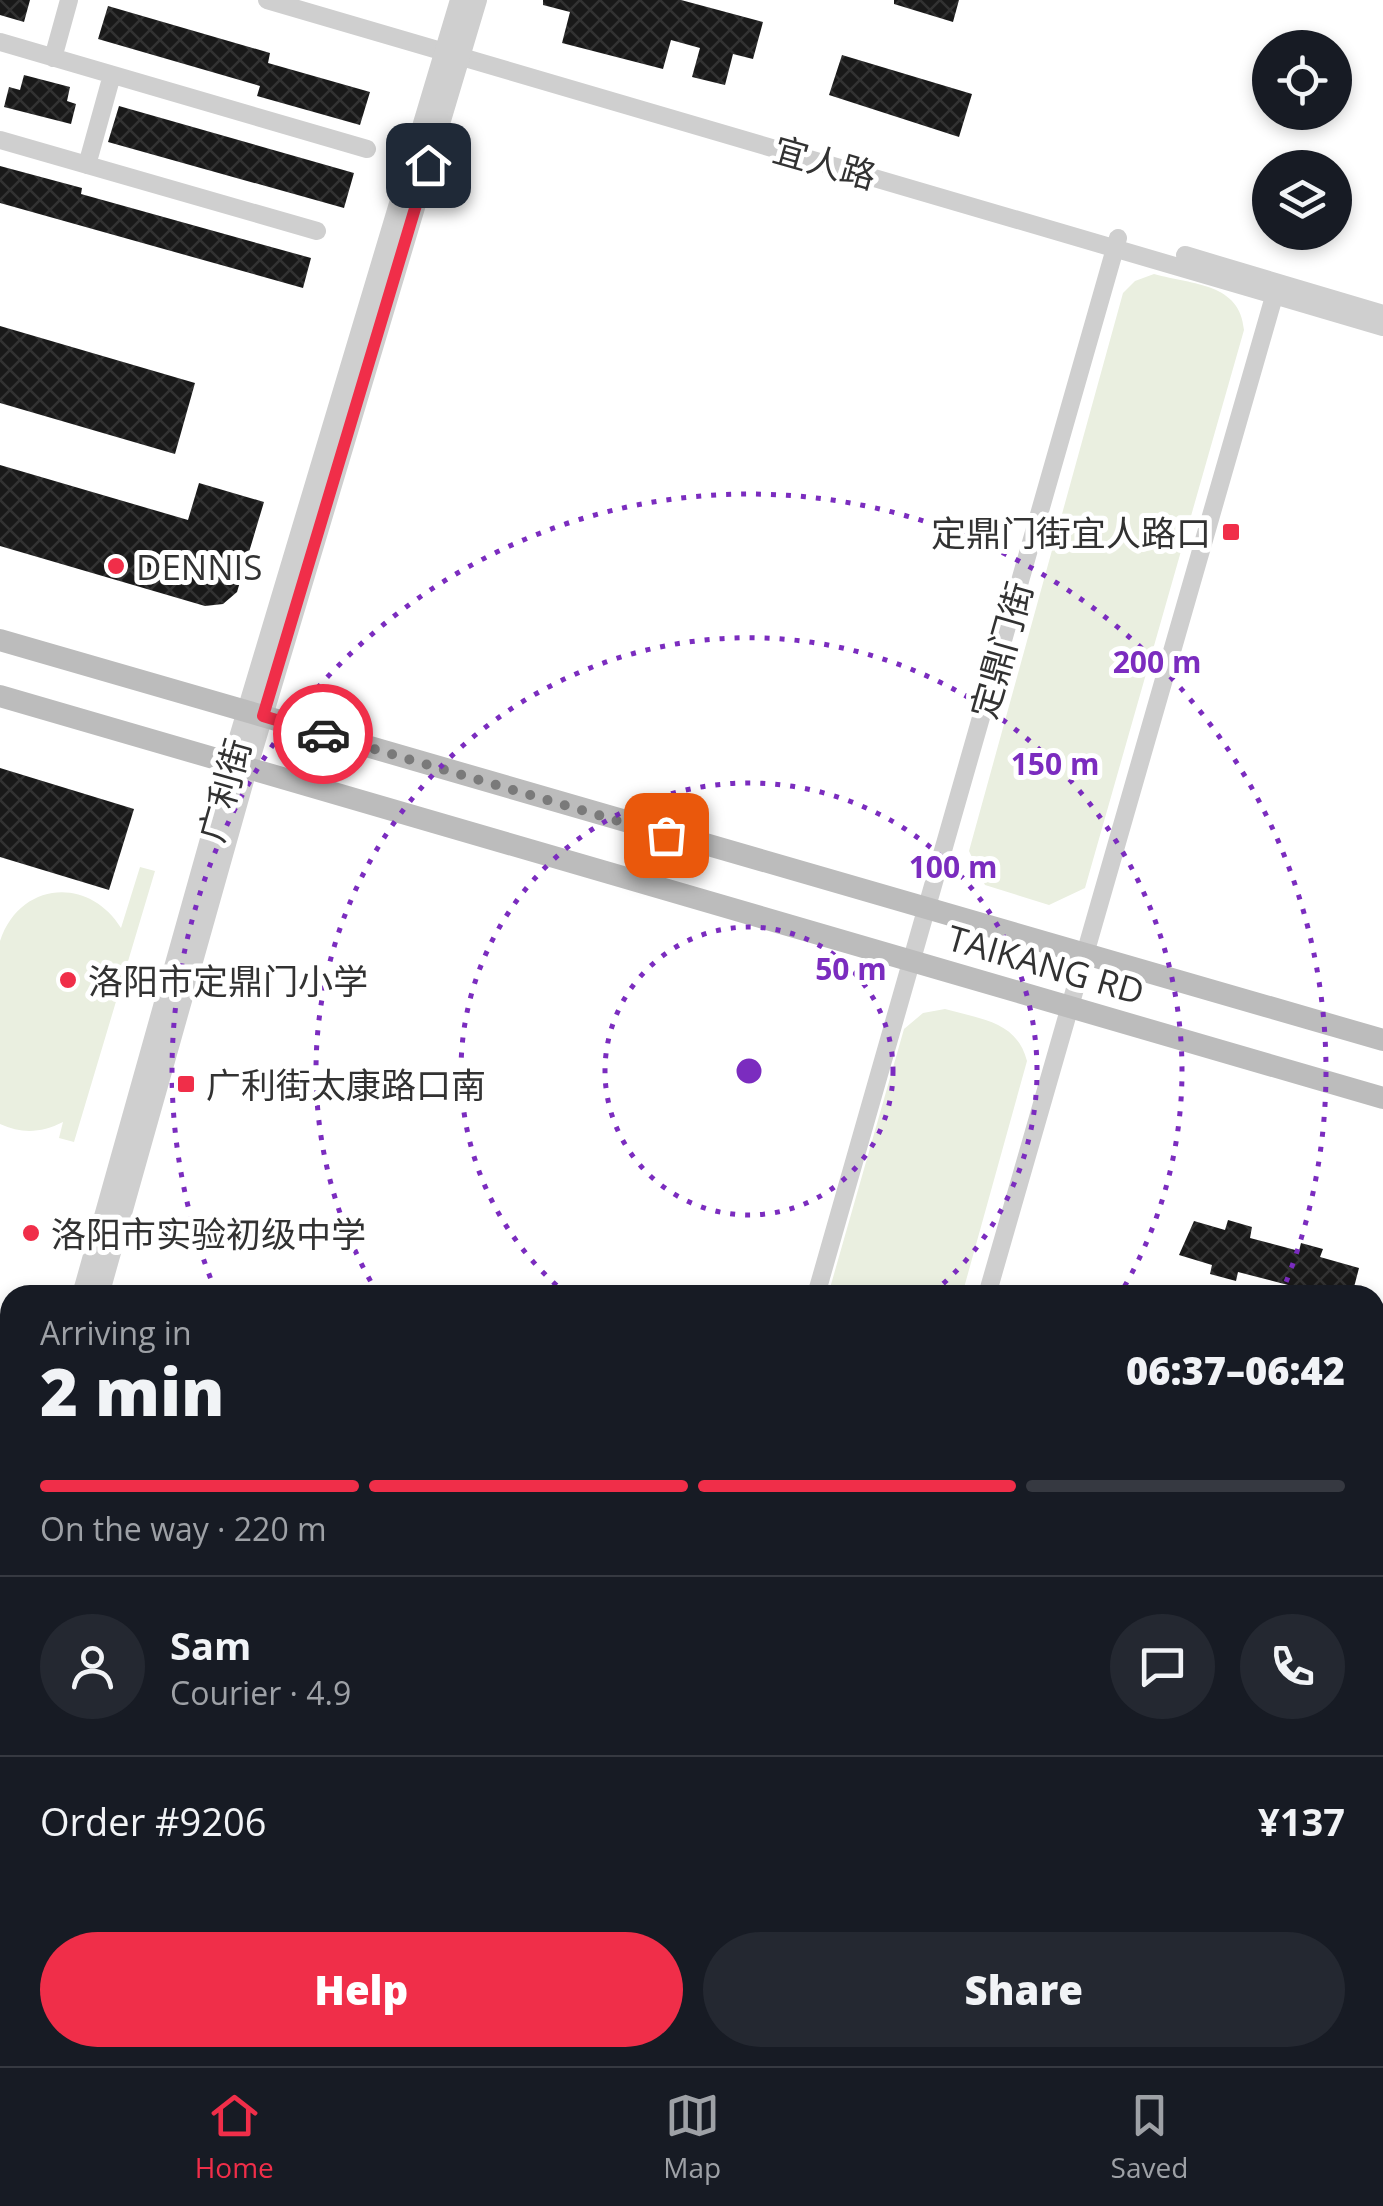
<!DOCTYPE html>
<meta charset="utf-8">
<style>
body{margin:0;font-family:"Open Sans","Noto Sans SC",sans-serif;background:#242831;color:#f1f3f6;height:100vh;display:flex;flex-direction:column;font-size:38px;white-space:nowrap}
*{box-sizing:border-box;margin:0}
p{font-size:32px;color:#9ea1a6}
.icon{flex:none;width:55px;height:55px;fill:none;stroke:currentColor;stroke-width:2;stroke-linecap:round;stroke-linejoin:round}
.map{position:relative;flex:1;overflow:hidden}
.panel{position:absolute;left:0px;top:1285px;width:1385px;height:782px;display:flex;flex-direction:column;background:#171b24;border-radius:30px 30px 0 0;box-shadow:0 5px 15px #0003}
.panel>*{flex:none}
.fabs{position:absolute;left:1252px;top:30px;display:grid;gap:20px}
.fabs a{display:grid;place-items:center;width:100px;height:100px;border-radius:50%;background:#171b24;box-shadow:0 5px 15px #0003;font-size:50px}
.pin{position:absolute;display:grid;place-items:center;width:85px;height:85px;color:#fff;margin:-42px;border-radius:20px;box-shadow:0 5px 15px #0006}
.courier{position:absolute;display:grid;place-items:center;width:100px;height:100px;margin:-50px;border:8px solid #f02e49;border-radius:50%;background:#fff;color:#222;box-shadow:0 2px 12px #0007}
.overview em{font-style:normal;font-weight:800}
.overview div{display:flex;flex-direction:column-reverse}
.overview{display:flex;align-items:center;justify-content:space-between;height:170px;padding:0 40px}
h1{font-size:65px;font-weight:800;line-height:75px}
.bar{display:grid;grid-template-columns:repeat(4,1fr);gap:15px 10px;align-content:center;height:120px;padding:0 40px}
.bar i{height:12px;border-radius:8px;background:#363941}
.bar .selected{background:#f02e49}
.bar p{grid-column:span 4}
.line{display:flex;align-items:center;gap:25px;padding:0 40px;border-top:2px solid #363941}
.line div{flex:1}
.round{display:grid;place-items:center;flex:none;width:105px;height:105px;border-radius:52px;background:#242831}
.action{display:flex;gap:20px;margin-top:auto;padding:20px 40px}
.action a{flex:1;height:115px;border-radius:60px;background:#f02e49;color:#fff;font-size:40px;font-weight:800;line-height:115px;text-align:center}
.action a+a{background:#242831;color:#f1f3f6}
.tabs{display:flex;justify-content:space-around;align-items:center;height:140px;border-top:2px solid #363941;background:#171b24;font-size:28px;color:#9ea1a6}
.tabs a{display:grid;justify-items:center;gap:5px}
.tabs .selected{color:#f02e49}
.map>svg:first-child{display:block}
</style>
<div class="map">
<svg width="1383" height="2066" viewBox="0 0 1383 2066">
<defs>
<pattern id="building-cross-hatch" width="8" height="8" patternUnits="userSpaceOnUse" patternTransform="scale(2.5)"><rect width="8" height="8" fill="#191919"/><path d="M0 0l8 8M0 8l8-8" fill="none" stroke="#323232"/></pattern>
</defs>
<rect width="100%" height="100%" fill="#fff"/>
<path fill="#eaefe0" d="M 1154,274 C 1194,285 1240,283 1244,330 L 1085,888 L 1049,905 L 985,885 L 969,851 L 1123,293 L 1135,281 Z
M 140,867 L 155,871 L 74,1142 L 59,1138 L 63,1122 C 41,1133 22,1134 0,1124 L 0,941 C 20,881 89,876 121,928 Z
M 945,1009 C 980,1019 1017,1021 1027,1061 L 962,1295 L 828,1295 L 904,1029 L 923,1013 Z
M 610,2058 L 743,2058 L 741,2066 L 607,2066 Z"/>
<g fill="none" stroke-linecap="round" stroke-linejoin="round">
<path stroke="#cce4f0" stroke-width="20" d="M 0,1894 L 10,1895"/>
</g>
<path fill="url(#building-cross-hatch)" d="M 0,0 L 30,0 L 24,22 L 0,15 Z
M 543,0 L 681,0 L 763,22 L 753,59 L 733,54 L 725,85 L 692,77 L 700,48 L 671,40 L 663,69 L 562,43 L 570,12 L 543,5 Z
M 894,0 L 959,0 L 953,22 L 894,4 Z
M 108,6 L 270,53 L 268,63 L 370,92 L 360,125 L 257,96 L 260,86 L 98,39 Z
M 842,55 L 972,94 L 959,137 L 829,95 Z
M 24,75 L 70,87 L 67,101 L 76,104 L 71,124 L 4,107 L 9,87 L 20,90 Z
M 119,106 L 354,173 L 344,208 L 108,142 Z
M 0,166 L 82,188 L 81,194 L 311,258 L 303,288 L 0,203 Z
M 0,326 L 195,383 L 175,454 L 0,403 Z
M 0,465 L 188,520 L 199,483 L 264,502 L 237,592 L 223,604 L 205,606 L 0,546 Z
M 0,768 L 134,809 L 109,890 L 0,857 Z
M 1228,1220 L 1252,1227 L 1250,1238 L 1299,1251 L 1301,1243 L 1323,1249 L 1320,1257 L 1359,1268 L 1352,1295 L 1285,1295 L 1288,1285 L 1238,1272 L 1236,1281 L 1210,1274 L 1212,1265 L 1179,1255 L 1194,1221 L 1225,1230 Z"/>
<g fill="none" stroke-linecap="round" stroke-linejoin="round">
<path stroke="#cfcfcf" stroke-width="9" d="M 0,1980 L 0,1981
M 0,2022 L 10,2025
M 112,2058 L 138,2066"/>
<path stroke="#cfcfcf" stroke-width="18" d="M 267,0 L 1383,327
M 0,42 L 367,149
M 53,58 L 69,0
M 0,140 L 317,231
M 87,165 L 112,75
M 1185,255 L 1383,314
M 816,1295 L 1118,238
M 987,1295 L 1277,286
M 593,2066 L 596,2058
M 766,2066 L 768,2058"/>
<path stroke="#cfcfcf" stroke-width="20" d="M 82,1295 L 232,761 L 460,0
M 99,1295 L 248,766 L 477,0
M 0,1588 L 10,1552
M 0,1648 L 10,1614
M 1375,1984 L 1383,1986
M 1375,2001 L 1383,2004"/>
<path stroke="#bcbcbc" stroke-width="22" d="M 0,640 L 1383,1040
M 0,696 L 1383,1098"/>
</g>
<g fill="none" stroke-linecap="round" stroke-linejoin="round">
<path stroke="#7a7a7a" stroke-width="10" stroke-dasharray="0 18" d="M 323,734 L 666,835"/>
<path stroke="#f02e49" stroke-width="12" d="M 323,734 L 263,716 L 428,165"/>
</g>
<g fill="none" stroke="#7b2cbf" stroke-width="5" stroke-dasharray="5 10">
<circle cx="749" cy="1071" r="144"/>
<path d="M568 1295A288 288 0 1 1 930 1295"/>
<path d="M378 1294A433 433 0 1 1 1120 1294"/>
<path d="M216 1292A577 577 0 1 1 1282 1292"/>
</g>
<g fill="#f02e49" stroke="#fff" stroke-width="4">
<rect x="1221" y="522" width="20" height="20" rx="5"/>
<circle cx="116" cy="566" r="10"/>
<circle cx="68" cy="980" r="10"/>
<rect x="176" y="1074" width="20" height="20" rx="5"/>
<circle cx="31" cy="1233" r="10"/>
</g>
<g text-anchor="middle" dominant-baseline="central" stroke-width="10" stroke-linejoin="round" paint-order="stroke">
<g font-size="35" fill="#323232" stroke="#fff">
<text transform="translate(825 162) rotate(16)">宜人路</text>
<text transform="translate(1001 650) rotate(-74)">定鼎门街</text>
<text transform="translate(224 790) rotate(-74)">广利街</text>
<text transform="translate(1046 964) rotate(16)">TAIKANG RD</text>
</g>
<g font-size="35" fill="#323232" stroke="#fff" text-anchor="start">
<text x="1211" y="532" text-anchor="end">定鼎门街宜人路口</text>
<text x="136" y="566">DENNIS</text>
<text x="88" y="980">洛阳市定鼎门小学</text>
<text x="206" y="1084">广利街太康路口南</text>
<text x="51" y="1233">洛阳市实验初级中学</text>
</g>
</g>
<circle cx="749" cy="1071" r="15" fill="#7b2cbf" stroke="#fff" stroke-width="5"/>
<g font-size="30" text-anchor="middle" font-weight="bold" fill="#7b2cbf" stroke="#fff" stroke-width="10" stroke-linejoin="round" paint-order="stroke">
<text x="1157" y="673">200 m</text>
<text x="1055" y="775">150 m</text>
<text x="953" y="878">100 m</text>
<text x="851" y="980">50 m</text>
</g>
</svg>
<div class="fabs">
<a><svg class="icon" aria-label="locate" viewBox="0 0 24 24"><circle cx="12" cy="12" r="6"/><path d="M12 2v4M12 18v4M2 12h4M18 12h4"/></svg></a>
<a><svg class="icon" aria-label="layers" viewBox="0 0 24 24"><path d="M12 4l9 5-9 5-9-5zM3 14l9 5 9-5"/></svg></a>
</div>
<div class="pin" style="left:666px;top:835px;background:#ea580c"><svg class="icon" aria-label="bag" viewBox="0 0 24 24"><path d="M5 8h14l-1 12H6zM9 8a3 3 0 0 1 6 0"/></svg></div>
<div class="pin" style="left:428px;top:165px;background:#1f2937"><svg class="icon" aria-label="home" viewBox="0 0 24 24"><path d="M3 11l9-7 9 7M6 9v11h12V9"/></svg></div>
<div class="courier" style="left:323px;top:734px"><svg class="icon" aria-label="car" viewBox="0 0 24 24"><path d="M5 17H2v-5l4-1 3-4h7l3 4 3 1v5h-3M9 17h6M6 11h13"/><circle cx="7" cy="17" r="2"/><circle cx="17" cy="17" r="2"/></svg></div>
<section class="panel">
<div class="overview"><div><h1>2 min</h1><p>Arriving in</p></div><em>06:37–06:42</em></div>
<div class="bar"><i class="selected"></i><i class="selected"></i><i class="selected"></i><i></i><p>On the way · 220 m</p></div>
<div class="line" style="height:180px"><a class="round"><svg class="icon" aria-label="person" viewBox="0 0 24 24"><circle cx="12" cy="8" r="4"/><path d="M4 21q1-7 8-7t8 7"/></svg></a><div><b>Sam</b><p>Courier · 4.9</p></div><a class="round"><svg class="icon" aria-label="chat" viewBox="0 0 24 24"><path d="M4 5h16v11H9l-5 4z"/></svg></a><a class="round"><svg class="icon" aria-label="phone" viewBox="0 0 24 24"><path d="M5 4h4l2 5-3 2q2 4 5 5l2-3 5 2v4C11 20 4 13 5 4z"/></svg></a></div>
<div class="line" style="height:130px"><div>Order #9206</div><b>¥137</b></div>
<div class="action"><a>Help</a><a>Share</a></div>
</section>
</div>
<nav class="tabs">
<a class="selected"><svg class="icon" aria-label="home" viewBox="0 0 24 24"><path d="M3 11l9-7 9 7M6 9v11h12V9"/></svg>Home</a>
<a><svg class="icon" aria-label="map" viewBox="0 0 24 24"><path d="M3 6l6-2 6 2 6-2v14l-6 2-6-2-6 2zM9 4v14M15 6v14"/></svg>Map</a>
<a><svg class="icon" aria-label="saved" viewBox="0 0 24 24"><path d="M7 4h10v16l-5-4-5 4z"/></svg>Saved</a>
</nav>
